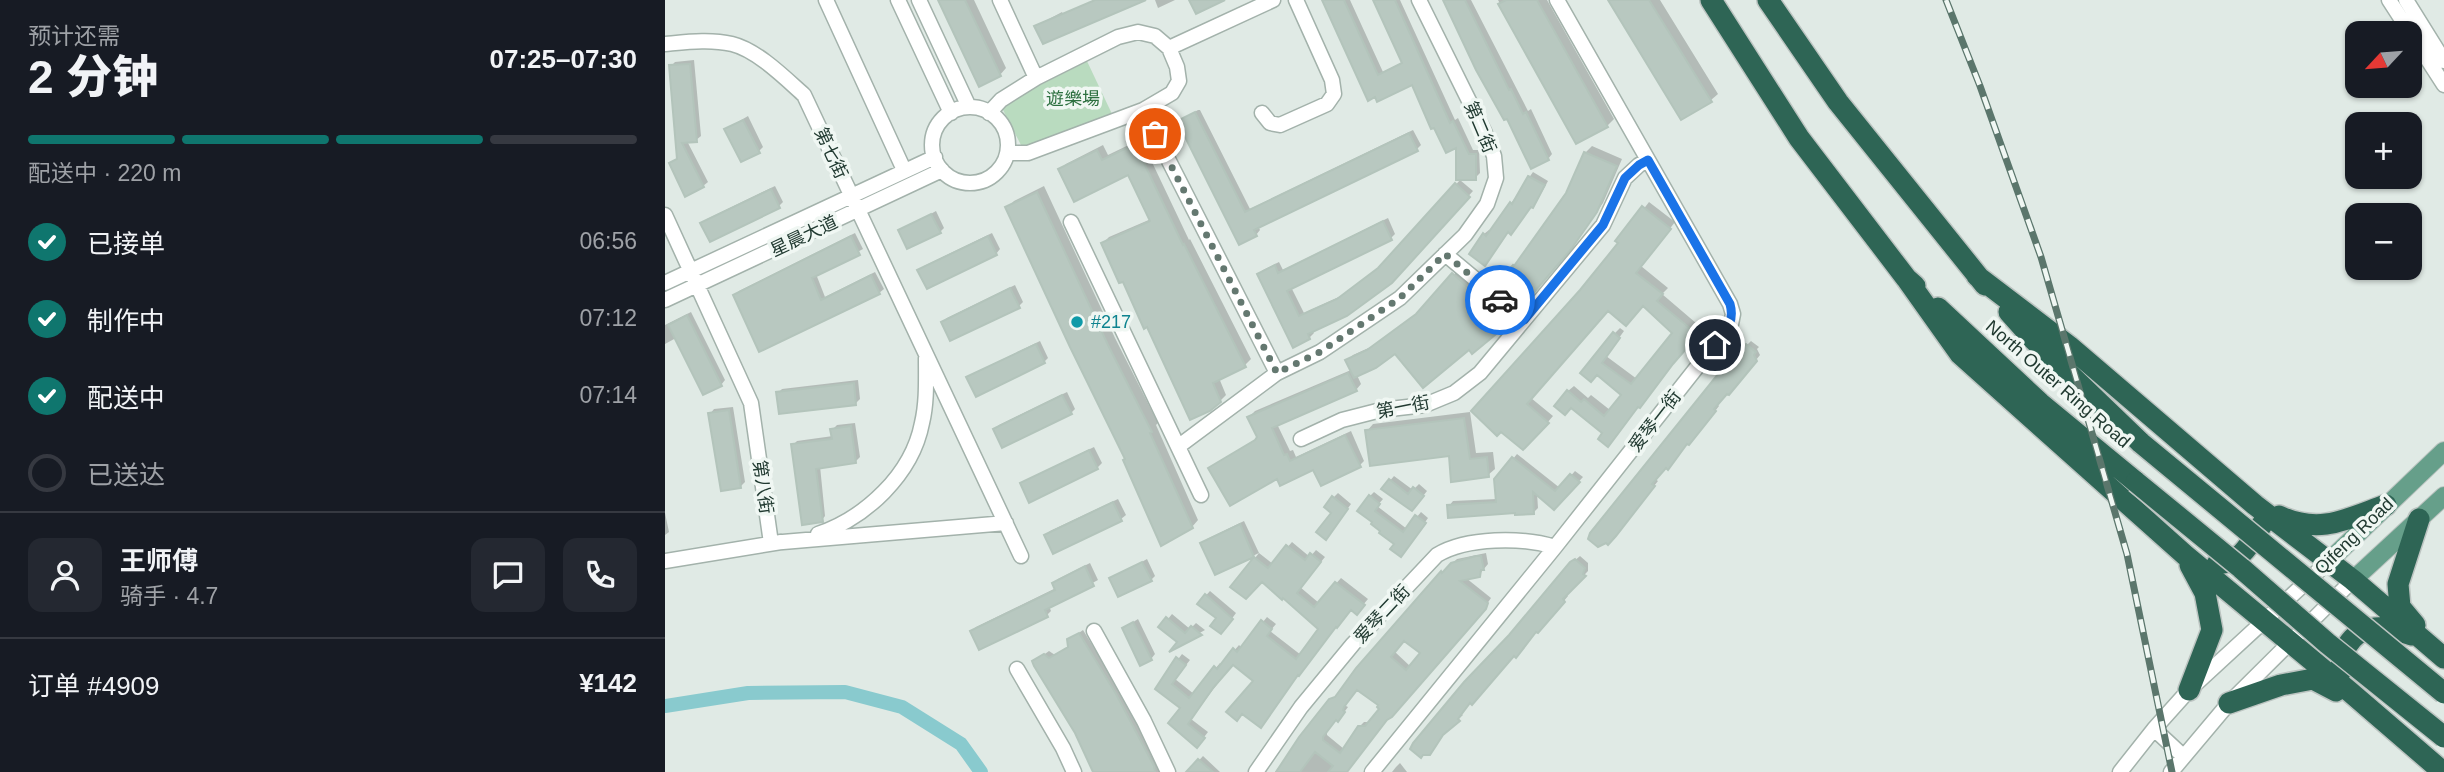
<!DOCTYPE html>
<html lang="zh">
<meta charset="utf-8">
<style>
body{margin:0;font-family:Helvetica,"Noto Sans SC",sans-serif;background:#242831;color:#f1f3f6;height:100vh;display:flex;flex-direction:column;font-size:26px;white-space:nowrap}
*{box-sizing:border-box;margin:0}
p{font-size:23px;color:#9ea1a6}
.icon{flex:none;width:38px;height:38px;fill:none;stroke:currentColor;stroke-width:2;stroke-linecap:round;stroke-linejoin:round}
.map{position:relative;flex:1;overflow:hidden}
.panel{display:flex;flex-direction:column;background:#171b24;width:665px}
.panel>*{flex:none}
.needle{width:46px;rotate:244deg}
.buttons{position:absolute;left:1680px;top:21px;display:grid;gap:14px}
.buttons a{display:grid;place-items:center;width:77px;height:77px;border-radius:14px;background:#171b24;box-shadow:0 2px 5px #0004;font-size:35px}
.pin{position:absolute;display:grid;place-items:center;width:60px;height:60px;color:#fff;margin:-30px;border:4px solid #fff;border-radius:50%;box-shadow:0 2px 7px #0007}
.courier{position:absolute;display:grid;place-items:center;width:70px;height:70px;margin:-35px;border:5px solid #1a73e8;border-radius:50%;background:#fff;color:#222;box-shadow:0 2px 9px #0007}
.summary em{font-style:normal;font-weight:800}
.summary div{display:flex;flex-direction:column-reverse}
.summary{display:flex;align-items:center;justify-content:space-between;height:119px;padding:0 28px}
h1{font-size:46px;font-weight:800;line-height:52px}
.bar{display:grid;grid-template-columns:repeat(4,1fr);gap:10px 7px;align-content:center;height:84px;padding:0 28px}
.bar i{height:9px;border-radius:5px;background:#363941}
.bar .current{background:#0f766e}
.bar p{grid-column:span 4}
.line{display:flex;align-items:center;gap:18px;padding:0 28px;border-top:2px solid #363941}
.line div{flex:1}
.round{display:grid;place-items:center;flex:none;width:74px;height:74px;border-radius:14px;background:#242831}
ol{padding:0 28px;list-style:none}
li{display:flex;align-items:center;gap:21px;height:77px}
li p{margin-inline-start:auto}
li .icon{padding:7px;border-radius:50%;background:#0f766e;color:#fff;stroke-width:4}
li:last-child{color:#9ea1a6}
li i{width:38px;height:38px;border:4px solid #363941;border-radius:50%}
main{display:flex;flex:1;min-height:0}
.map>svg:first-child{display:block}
</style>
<main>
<section class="panel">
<div class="summary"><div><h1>2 分钟</h1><p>预计还需</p></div><em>07:25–07:30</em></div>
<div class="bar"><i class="current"></i><i class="current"></i><i class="current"></i><i></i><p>配送中 · 220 m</p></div>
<ol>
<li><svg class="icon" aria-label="check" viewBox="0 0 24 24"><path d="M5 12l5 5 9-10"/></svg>已接单<p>06:56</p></li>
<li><svg class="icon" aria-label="check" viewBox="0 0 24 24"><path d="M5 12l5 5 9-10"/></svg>制作中<p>07:12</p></li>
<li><svg class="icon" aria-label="check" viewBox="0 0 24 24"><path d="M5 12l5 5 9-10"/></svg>配送中<p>07:14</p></li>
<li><i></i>已送达</li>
</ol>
<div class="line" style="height:126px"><a class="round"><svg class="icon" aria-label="person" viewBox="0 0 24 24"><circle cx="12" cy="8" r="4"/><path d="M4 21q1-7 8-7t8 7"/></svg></a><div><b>王师傅</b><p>骑手 · 4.7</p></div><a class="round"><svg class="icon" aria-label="chat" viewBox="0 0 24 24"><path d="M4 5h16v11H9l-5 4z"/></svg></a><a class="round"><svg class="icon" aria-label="phone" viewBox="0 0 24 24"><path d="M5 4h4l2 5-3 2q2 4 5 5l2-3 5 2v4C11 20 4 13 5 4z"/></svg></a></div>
<div class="line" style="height:91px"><div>订单 #4909</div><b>¥142</b></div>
</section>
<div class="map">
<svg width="1779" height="772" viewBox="0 0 1779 772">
<rect width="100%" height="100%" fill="#e0eae5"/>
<path fill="#b9dbbf" d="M 421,59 L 447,114 L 357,147 L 336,106 Z"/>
<path fill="#0003" fill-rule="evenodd" d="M 275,0 L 309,0 L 341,68 L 335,75 Z
M 430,0 L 476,0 L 371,26 L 397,12 L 398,14 Z
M 490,0 L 510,0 L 493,8 Z
M 658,0 L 685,0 L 718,72 L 738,62 L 708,0 L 735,0 L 790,120 L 793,118 L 808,150 L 814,150 L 815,173 L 810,178 L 793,146 L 748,83 L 713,100 Z
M 780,0 L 806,0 L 863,111 L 866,109 L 887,154 L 883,159 L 843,117 Z
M 833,0 L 882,0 L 949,119 L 942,126 L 883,92 Z
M 944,0 L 995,0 L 1053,94 L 1046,100 Z
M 29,60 L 36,136 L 31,140 L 22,141 L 43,182 L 38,186 L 6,163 L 14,157 L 6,66 L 10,62 Z
M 533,110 L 535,110 L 585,209 L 748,130 L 756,145 L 752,149 L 593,226 L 595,230 L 591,235 L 514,121 Z
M 83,116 L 98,147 L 94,151 L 61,129 Z
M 476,139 L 524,240 L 525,239 L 586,359 L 580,365 L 554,378 L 561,395 L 555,401 L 482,325 L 438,243 L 444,237 L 486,219 L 464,173 L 395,170 L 401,164 L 438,145 L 443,155 Z
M 927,146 L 957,159 L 938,203 L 913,239 L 902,194 L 920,153 Z
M 868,172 L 883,181 L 872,201 L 844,231 L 806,254 L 819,234 L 824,230 L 826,232 Z
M 795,180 L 808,191 L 729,278 L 647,330 L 649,333 L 644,338 L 628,345 L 594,274 L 598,270 L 614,262 L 618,270 L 723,218 L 730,234 L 726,238 L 626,287 L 639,313 L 678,295 L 718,265 Z
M 110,186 L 118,202 L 114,206 L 37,223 L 42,219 Z
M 379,186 L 450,338 L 493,423 L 491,425 L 533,520 L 527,527 L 462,458 L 342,208 L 349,201 Z
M 984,202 L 1010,222 L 976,266 L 1003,288 L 997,294 L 1038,329 L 973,405 L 939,433 L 903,391 L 909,386 L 923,398 L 926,395 L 945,410 L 958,395 L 932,373 L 949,334 L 955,328 L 959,331 L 941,356 L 972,379 L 1010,333 L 978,304 L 943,309 L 866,398 L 888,416 L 877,429 L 836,430 L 916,291 Z
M 271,211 L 279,228 L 275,232 L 235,231 Z
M 190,233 L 198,249 L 151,274 L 160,297 L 210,272 L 219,289 L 214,293 L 95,349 L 70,296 L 74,291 Z
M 327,233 L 335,249 L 331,254 L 255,271 L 259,266 Z
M 794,269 L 812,285 L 808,290 L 821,300 L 825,296 L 845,319 L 839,324 L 804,348 L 730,352 L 692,375 L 696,384 L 691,390 L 612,424 L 625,451 L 628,450 L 631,457 L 686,431 L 699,461 L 693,467 L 649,467 L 612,476 L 545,468 L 594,437 L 584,417 L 590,411 L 686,370 L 682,361 L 688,355 L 710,345 L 757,310 Z
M 350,285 L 358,302 L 354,306 L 278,322 L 282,318 Z
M 26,312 L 60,380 L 56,385 L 11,338 L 0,344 L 0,325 Z
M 375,341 L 383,358 L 379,362 L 304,378 L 308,374 Z
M 1086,341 L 1094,347 L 1092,349 L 1095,355 L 1068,389 L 1062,392 L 1052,404 L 1054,406 L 1028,439 L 1022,442 L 990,479 L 993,481 L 947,538 L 1068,359 Z
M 193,380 L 195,399 L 191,403 L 113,393 L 117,389 Z
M 402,392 L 410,409 L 406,413 L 330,429 L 334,425 Z
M 68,407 L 80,482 L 76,486 L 45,414 L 49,409 Z
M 805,412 L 811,453 L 828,452 L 830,469 L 823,475 L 786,454 L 702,431 L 708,424 Z
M 190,423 L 195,457 L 190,462 L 155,466 L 160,516 L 156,521 L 128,445 L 132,441 L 168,436 L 167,430 L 172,425 Z
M 429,447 L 437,463 L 432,468 L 357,484 L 361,480 Z
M 852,454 L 895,488 L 910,471 L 918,477 L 906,490 L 872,493 L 873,508 L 869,512 L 784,506 L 788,501 L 832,499 L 848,459 Z
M 729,476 L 748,490 L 754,484 L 762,491 L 751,505 L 718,489 Z
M 709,492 L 718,499 L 712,506 L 742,529 L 756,512 L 763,518 L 740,550 L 709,522 L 705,496 Z
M 673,493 L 686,504 L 665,533 L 669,497 Z
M 453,499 L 461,515 L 456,519 L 389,552 L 381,535 L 385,531 Z
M 0,513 L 4,532 L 0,535 Z
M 579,521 L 594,553 L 551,573 L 537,543 L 542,539 Z
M 627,542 L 645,557 L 651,550 L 660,557 L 635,587 L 654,603 L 676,578 L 703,599 L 692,612 L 687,608 L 671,626 L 633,673 L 596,726 L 590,680 L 568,663 L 526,719 L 543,732 L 536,741 L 505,723 L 517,708 L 492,688 L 517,654 L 525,660 L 510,679 L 529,694 L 555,663 L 557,665 L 574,645 L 577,648 L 602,617 L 611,624 L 605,631 L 636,655 L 655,629 L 619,596 L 597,580 L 568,586 L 594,553 L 608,564 Z
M 821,553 L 823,564 L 818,570 L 814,575 L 801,578 L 826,598 L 815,614 L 726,713 L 682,772 L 610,772 L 665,700 L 674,694 L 767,583 L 792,559 ZM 740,639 L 758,652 L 746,667 L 729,651 ZM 693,688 L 716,705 L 716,709 L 705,722 L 699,722 L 694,727 L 679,749 L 662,735 L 662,731 L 672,718 L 677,715 L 683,707 L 681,706 L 682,701 Z
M 915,556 L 923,563 L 923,571 L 901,594 L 903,596 L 877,627 L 871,630 L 806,701 L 796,714 L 798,715 L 781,730 L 764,754 L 845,636 L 907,563 Z
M 482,559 L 490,576 L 486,580 L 446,579 Z
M 425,563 L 433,580 L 384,606 L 386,611 L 382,615 L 307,631 L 311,627 L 391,588 L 389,583 L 393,579 Z
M 545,591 L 571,613 L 560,628 L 553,618 L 534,603 Z
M 507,614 L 525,629 L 531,623 L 540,630 L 511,646 L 514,642 L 503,619 Z
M 473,619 L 490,654 L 486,659 L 459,628 Z
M 418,630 L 455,690 L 498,772 L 430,772 L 411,733 L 370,661 L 384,651 L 390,655 L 404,646 L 404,640 Z
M 538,756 L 555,772 L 531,772 L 527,768 Z
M 735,763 L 742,772 L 727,772 L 731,767 Z"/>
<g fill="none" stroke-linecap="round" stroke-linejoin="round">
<path stroke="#89cace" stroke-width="14" d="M 0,706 L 83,693 L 180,692 L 237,707 L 296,744 L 316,772"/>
</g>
<path fill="#b8c8c0" stroke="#b3c4bb" stroke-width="2" fill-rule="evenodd" d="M 273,0 L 300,0 L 336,76 L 314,87 Z
M 430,0 L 481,0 L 378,44 L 369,26 Z
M 524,0 L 560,0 L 531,14 Z
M 657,0 L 679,0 L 713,75 L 737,63 L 708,0 L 730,0 L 785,123 L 788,121 L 804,154 L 811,154 L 811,180 L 791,180 L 791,148 L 781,153 L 769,128 L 766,129 L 747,85 L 712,102 L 710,97 L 703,101 Z
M 778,0 L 800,0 L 844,90 L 846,89 L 858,114 L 861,112 L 884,160 L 866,169 L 842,119 L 839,120 L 811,70 Z
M 841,0 L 872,0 L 943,127 L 911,144 L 833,4 Z
M 943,0 L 984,0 L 1047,102 L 1016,120 Z
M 25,64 L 32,142 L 17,143 L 39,187 L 20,197 L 4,163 L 12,159 L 4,65 Z
M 530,112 L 580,212 L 744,133 L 753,151 L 589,230 L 592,236 L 574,245 L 512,121 Z
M 78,120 L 95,153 L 76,162 L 59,129 Z
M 470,144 L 518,245 L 519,244 L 581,367 L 548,383 L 556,402 L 545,411 L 525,420 L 482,327 L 479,329 L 458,282 L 454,283 L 436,243 L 485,221 L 463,175 L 409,202 L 393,169 L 432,150 L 437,160 Z
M 919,152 L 952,166 L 932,212 L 907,248 L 860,303 L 834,281 L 848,265 L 849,266 L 901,193 Z
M 863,176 L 880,185 L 868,208 L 866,207 L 846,235 L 843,232 L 820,266 L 804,254 L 818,233 L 821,236 L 845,202 L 847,204 Z
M 790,183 L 805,197 L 727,283 L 682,316 L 643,334 L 645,339 L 628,348 L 592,274 L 610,265 L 613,273 L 718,221 L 727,240 L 622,291 L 634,316 L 647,310 L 672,299 L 713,268 Z
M 106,189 L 115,208 L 45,242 L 35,223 Z
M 372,192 L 443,345 L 487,432 L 485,433 L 528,528 L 496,546 L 458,460 L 460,459 L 405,347 L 340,207 Z
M 977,206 L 1006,229 L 971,273 L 998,294 L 992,301 L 1033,335 L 1008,364 L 975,408 L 973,407 L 943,447 L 933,439 L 937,433 L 906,408 L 900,415 L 889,406 L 902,390 L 916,402 L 919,399 L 939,416 L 956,395 L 932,375 L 926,382 L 915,373 L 948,332 L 955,338 L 937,363 L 966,384 L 1007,333 L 978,306 L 961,326 L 943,311 L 862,404 L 884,423 L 858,450 L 836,432 L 832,436 L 806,411 L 915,290 L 953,243 L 950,241 Z
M 266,214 L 276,233 L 242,249 L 233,230 Z
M 186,236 L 195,255 L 147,278 L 156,300 L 206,275 L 215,294 L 94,352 L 68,295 Z
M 323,236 L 332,255 L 262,289 L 252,270 Z
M 787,273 L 807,291 L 804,296 L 815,305 L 818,300 L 841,326 L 807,354 L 804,350 L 758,388 L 730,354 L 711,368 L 689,378 L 680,360 L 702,350 L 751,314 Z
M 345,288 L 355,308 L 285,341 L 276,322 Z
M 22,315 L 57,386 L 38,395 L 3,325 Z
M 371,344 L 380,363 L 311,397 L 301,377 Z
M 1081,344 L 1091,352 L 1089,355 L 1092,361 L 1064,395 L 1062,394 L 1049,409 L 1051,411 L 1024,445 L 1022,444 L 1003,470 L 1001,468 L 987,484 L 990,486 L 951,536 L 943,545 L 941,543 L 933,547 L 923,539 L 925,533 L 1066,358 Z
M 683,373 L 692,391 L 607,428 L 619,455 L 622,454 L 625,461 L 680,435 L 696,467 L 656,486 L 648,470 L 615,486 L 612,479 L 565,506 L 543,468 L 590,440 L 592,437 L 582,417 Z
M 189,383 L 191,405 L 114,414 L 111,392 Z
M 397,395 L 407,414 L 337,448 L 328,429 Z
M 64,410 L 76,488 L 56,491 L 43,413 Z
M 799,418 L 805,459 L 822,457 L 824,477 L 786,482 L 784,456 L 705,466 L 700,430 Z
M 186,426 L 191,463 L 151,469 L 158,522 L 137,525 L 126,444 L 167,439 L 165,429 Z
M 424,450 L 433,469 L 364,503 L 355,483 Z
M 847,457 L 890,491 L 905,474 L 915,482 L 889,510 L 868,492 L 869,514 L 850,515 L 850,513 L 783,518 L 782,505 L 831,502 L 829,479 Z
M 724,479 L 743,494 L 748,487 L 759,496 L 747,511 L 716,489 Z
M 704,495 L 715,504 L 710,511 L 738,532 L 750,515 L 761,523 L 736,557 L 725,549 L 729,544 L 714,533 L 715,531 L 706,524 L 707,522 L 692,511 Z
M 667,496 L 683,509 L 661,540 L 651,532 L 666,513 L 659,507 Z
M 448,502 L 457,521 L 388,554 L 379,535 Z
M 575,524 L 589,557 L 603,568 L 621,545 L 640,560 L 645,553 L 656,562 L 632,593 L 649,607 L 670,582 L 700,605 L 692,615 L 686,610 L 672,628 L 671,627 L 634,676 L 633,675 L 596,728 L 577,714 L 572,721 L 561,712 L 588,681 L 568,665 L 548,688 L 523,724 L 540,738 L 532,748 L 503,723 L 515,708 L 490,689 L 511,657 L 521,665 L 507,684 L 524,698 L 549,666 L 552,669 L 568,648 L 572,652 L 596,620 L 607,629 L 602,636 L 631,659 L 653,629 L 618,598 L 617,600 L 597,582 L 581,599 L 565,587 L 589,557 L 550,575 L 535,543 Z
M 811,556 L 816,556 L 819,570 L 816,570 L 815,577 L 795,581 L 823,603 L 821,609 L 727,717 L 722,720 L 682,772 L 663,772 L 668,766 L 650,752 L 635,772 L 611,772 L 634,737 L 664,699 L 670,697 L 691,668 L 776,571 L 777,573 L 786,563 ZM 739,641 L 755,653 L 741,670 L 726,657 ZM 692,690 L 713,705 L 712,707 L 714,709 L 700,726 L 693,726 L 675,753 L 658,740 L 658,737 L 671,720 L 673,722 L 680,712 L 678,710 L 679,707 Z
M 910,559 L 920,568 L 918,574 L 921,576 L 898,599 L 900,602 L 873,633 L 871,632 L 851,658 L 849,656 L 807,705 L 805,703 L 793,719 L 795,721 L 778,735 L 765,755 L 758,755 L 756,758 L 745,749 L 748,743 L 799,682 L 844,635 L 905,562 Z
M 477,562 L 487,581 L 453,597 L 444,578 Z
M 420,566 L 429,586 L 380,610 L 383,617 L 314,650 L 305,631 L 390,590 L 387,583 Z
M 540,594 L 568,619 L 556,634 L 545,626 L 551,618 L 532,604 Z
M 501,617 L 520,633 L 526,626 L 537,635 L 504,652 L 512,642 L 493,627 Z
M 468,622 L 487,660 L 475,666 L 457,628 Z
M 414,633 L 451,694 L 489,766 L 490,772 L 428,772 L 410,733 L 369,666 L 367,661 L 379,654 L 384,658 L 403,647 L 402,639 Z
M 533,759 L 548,772 L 521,772 Z"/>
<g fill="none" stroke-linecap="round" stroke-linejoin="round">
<g stroke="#a3b2ab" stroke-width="17">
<path id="minor" d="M 161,0 L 239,170
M 233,0 L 286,113
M 254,0 L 304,107
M 335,0 L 371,78
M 1724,0 L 1779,85
M 1741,0 L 1779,61
M 0,44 C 22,42 45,39 67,44 C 92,50 120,78 139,95 L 356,556
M 504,48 L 608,0
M267 145a38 38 0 1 1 76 0a38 38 0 1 1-76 0Z
M 478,110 L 612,373
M 324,113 L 336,100 L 371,78 L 453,37 L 473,32 L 490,36 L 504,48 L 512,67 L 514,81 L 507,93 L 478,110 L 363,153 L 342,153
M 597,113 L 605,123 L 615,125 L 662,104 L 669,94 L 667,80 L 631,0
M 0,215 L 86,403 L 106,543 L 341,523
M 406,222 L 536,495
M 780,254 L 859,320
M 0,283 L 270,157
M 0,300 L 277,170
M 636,439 L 677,420 L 716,410 L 760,405 L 789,393 L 815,373 L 938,225 L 960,178 L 974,165 L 983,160
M 514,446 L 612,373 L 655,352 L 735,298 L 800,235 L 822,204 L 831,178 L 829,156 L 819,131 L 754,0
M 153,534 C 200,518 247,475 257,423 C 262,402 261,380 261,358
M 0,561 L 116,542
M 429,631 L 479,721 L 503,772
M 352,669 L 398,748 L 409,772
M 1489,729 L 1518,756
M 591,772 L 636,707 L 688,644 L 772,555 C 802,537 857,537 890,547
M 707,772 L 890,547 L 1066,324 L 1068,314 L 1065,304 L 892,0
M 1455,772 L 1489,729 L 1524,690 L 1663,562
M 1506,772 L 1564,703 L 1688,580"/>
</g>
<g stroke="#bcc4c1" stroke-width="20">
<path id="major" d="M 1663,562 L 1779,451
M 1688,580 L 1779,496"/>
</g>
<g stroke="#bcc4c1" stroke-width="24">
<path id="highway" d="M 1046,0 L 1134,138 L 1241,278 L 1250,286
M 1103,0 L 1173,102 L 1320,285
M 1312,276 L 1404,346 L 1590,505 L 1688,580 L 1779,658
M 1241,278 L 1295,354 L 1520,555 L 1684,691 L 1778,772
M 1273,308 L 1375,403 L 1471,482
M 1344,312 L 1369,340 L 1476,443
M 1614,516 C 1655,535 1682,519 1721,505
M 1552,564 C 1578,562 1585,543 1598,523
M 1750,625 L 1735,607 L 1733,584 L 1754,519
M 1676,671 C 1676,645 1692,625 1720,628 C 1729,628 1739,633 1747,635
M 1524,690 L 1547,630 L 1540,593 L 1525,565
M 1564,703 L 1616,685 L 1648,679 L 1671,691"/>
</g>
<use href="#minor" stroke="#fff" stroke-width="14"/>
<use href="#major" stroke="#669f8a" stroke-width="18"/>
<use href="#highway" stroke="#2e6555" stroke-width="21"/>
<g stroke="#5b766c" stroke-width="7">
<path id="rail" d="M 1281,0 L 1315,86 L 1376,257 L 1462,554 L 1507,772"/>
</g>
<use href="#rail" stroke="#f0f7f3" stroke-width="4.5" stroke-dasharray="13" stroke-linecap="butt"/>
<g stroke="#bcc4c1" stroke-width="24" stroke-linecap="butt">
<path id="highway-bridge" d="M 1476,443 L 1779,693
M 1471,482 L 1576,568 L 1662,643 L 1779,737"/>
</g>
<use href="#highway-bridge" stroke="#2e6555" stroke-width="21"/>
</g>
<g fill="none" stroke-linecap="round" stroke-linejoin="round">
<path stroke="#647870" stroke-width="7" stroke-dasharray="0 12.6" d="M 490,134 L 612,373 L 655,352 L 735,298 L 780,254 L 835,300"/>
<path stroke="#1a73e8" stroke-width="9" d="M 835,300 L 859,320 L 938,225 L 960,178 L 974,165 L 983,160 L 1065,304 C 1070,322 1061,331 1050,345"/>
</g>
<circle fill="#0f9aa8" stroke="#f0f7f3" stroke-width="2.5" cx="412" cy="322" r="7"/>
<g text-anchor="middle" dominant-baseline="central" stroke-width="7" stroke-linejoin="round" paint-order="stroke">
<g font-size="18" fill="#2d7040" stroke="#f0f7f3">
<text x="408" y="99">遊樂場</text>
</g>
<g font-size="18" fill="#213a31" stroke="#f0f7f3">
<text transform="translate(815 127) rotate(67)">第二街</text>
<text transform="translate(166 153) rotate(65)">第七街</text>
<text transform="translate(139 236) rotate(-25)">星晨大道</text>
<text transform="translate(1393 384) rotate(41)">North Outer Ring Road</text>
<text transform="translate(738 407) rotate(-11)">第一街</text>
<text transform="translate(990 421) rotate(-52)">爱琴一街</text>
<text transform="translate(98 487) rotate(82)">第八街</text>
<text transform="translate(1689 536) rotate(-44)">Qifeng Road</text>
<text transform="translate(717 614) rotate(-47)">爱琴二街</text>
</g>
<g font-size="18" fill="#0d838f" stroke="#f0f7f3" text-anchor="start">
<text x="426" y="322">#217</text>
</g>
</g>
</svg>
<div class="buttons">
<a><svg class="needle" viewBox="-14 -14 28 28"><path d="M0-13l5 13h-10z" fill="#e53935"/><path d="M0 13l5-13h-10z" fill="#9ea1a6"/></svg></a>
<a>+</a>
<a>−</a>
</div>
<div class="pin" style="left:490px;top:134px;background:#ea580c"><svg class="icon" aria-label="bag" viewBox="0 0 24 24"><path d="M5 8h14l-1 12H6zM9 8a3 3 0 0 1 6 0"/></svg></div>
<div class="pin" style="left:1050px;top:345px;background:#1f2937"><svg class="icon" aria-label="home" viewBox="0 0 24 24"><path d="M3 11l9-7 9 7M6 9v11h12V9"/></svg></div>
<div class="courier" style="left:835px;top:300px"><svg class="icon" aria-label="car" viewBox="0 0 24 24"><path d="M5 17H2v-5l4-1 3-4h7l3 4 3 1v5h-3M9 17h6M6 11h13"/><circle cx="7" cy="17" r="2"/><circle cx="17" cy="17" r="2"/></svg></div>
</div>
</main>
